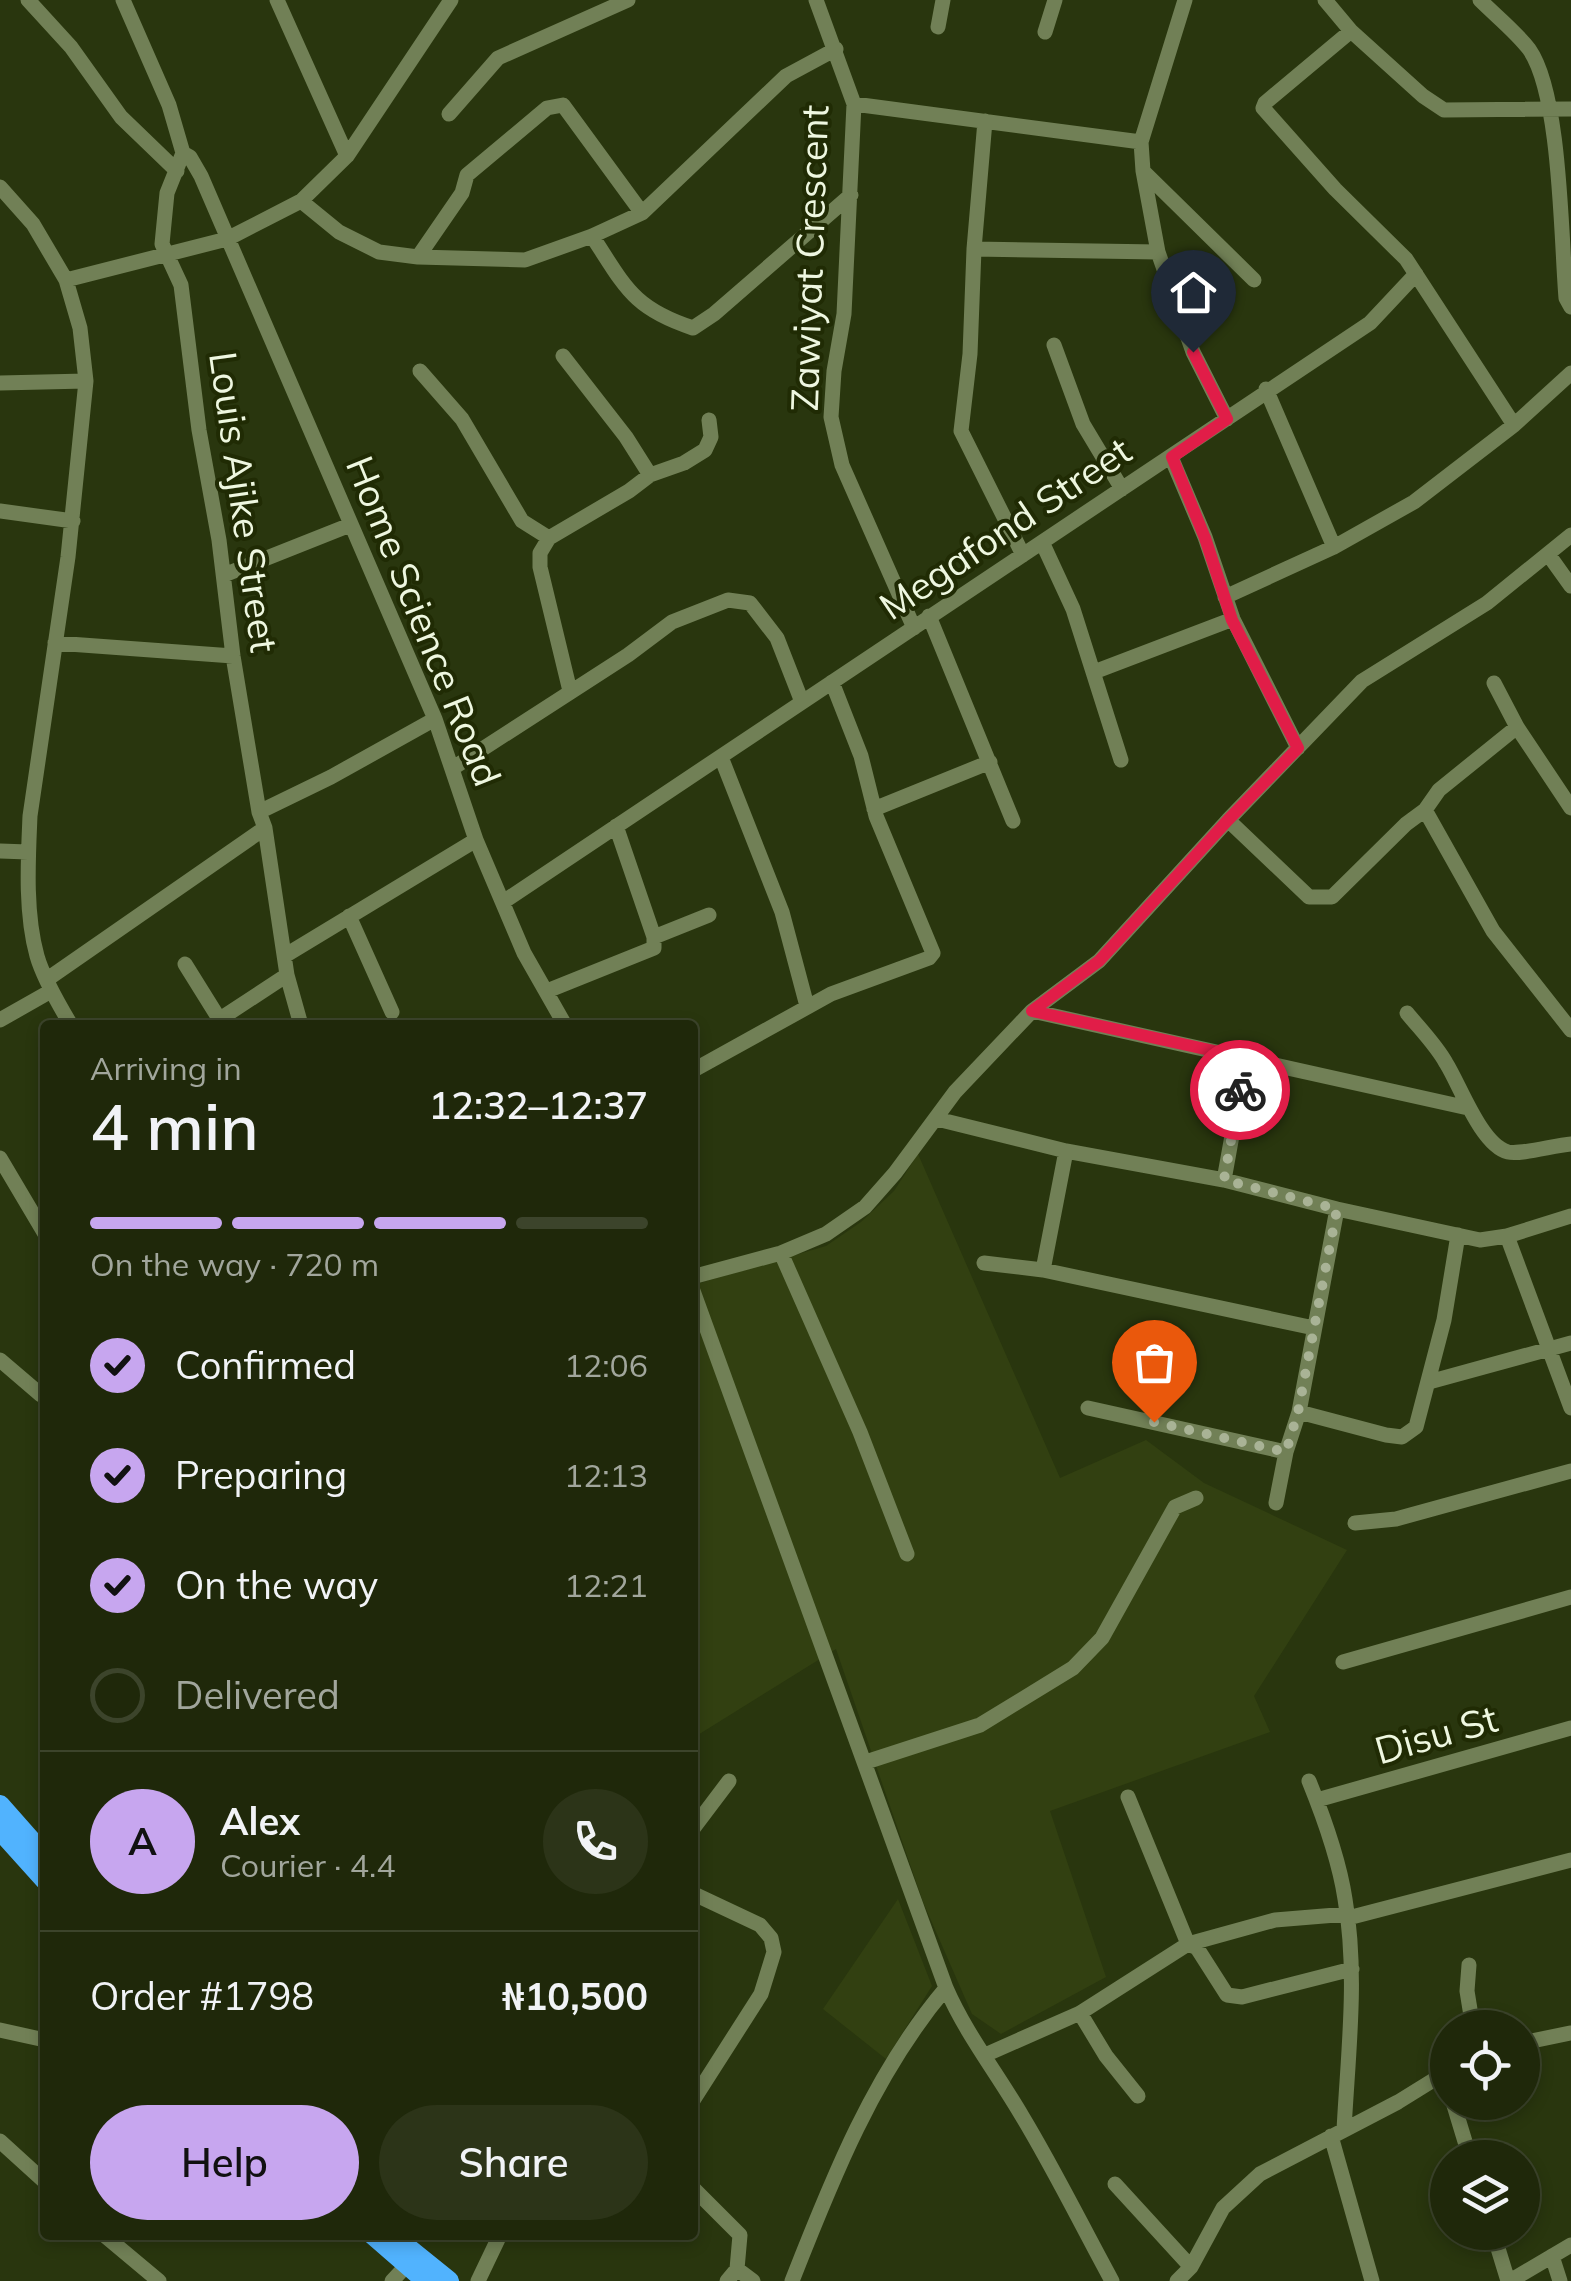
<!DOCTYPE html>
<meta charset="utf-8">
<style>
body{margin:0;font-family:Mulish,sans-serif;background:#2c3418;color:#f1f3f6;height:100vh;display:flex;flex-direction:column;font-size:38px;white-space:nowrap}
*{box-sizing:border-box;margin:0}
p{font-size:32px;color:#a1a69c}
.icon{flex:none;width:55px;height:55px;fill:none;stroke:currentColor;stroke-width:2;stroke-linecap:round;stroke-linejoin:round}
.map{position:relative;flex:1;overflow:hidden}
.side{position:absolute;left:40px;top:1020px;width:658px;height:1220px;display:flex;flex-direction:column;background:#1f280a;border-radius:10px;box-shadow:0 5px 15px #0003,0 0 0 2px #3c442b}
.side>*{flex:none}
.buttons{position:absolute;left:1430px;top:2010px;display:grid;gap:20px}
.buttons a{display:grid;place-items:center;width:110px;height:110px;border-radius:50%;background:#1f280a;box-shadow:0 5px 15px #0003,0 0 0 2px #3c442b;font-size:50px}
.pin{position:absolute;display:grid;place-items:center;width:85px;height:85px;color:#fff;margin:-102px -42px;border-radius:50% 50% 50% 0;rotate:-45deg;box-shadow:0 0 10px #0007}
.pin .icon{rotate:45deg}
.courier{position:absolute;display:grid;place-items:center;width:100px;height:100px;margin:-50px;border:8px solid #e11d48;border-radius:50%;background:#fff;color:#222;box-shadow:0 2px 12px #0007}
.summary em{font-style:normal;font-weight:600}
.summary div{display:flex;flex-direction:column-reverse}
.summary{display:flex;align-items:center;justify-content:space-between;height:170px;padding:0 50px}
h1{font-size:65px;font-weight:600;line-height:75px}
.bar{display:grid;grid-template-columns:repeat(4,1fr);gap:15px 10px;align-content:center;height:120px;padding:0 50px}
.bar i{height:12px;border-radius:8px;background:#3c442b}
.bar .active{background:#c7a6ef}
.bar p{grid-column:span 4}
.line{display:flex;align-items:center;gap:25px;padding:0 50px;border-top:2px solid #3c442b}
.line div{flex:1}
.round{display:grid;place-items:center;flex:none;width:105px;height:105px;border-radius:52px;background:#2c3418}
ol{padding:0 50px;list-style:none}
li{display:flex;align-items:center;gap:30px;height:110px}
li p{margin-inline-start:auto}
li .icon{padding:10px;border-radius:50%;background:#c7a6ef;color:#111;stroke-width:4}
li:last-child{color:#a1a69c}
li i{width:55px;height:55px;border:5px solid #3c442b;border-radius:50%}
.action{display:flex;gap:20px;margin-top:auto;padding:20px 50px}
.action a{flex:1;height:115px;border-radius:60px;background:#c7a6ef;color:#111;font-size:40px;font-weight:600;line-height:115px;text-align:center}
.action a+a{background:#2c3418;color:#f1f3f6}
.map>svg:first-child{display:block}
</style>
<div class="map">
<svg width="1571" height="2281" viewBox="0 0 1571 2281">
<rect width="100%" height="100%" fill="#29360e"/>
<path fill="#324011" d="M 918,1154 L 1060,1478 L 1146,1440 L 1204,1483 L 1347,1550 L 1254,1696 L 1270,1732 L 1050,1811 L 1106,1977 L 1001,2034 L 972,2014 L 923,1902 L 836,1649 L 693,1738 L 693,1285 L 826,1246 L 861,1222 L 894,1191 Z
M 898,1899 L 932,1986 L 886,2059 L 823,2009 Z"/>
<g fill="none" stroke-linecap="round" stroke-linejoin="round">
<path stroke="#718056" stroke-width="15" d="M 28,0 L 71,47 L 121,117 L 177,171
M 123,0 L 169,105 L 183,153 L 167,193 L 162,244 L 181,285 L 199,430 L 219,540 L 233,656 L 259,812 L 265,828 L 287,975 L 301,1025
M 277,0 L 347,156
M 816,0 L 854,104 L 844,314 L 834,371 L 831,417 L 842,465 L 914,628
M 1185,0 L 1141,142 L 1143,171 L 1158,252 L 1193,352 L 1227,419
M 1325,0 L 1351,31 L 1423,96 L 1444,110 L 1571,109
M 1480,0 C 1496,16 1515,31 1529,49 C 1561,94 1561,240 1566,298 L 1571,307
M 938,27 L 943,0
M 1351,31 L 1265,103 L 1263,108 L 1335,189 L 1406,259 L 1514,425
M 1045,32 L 1055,0
M 854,104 L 1141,142
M 449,114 L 498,58 L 628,0
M 985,121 L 974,249 L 970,354 L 961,431 L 1023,555
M 183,153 L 190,157 L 201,176 L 435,719 L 476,840 L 524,953 L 565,1025
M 1143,171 L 1254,280
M 0,187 L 33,224 L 66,280 L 80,328 L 86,381 L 68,557 L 30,816 C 28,861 25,913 37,956 C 43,977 59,1005 71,1025
M 301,201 L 339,232 L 379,252 L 418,257 L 525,260 L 592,236 L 642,213 L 786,76 L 836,49
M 592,236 C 625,286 632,308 693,328 L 714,314 L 851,195
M 974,249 L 1158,252
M 418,257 L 462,193 L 467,175 L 547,108 L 563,105 L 642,213
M 66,280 L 227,239 L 301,201 L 347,156 L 451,0
M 1054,345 L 1083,424 L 1122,489
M 563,356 L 626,437 L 650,475
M 420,371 L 462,419 L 522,521 L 549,538
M 0,383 L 86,381
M 1266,389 L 1334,547
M 1171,457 L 1205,537 L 1233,619 L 1298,748
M 0,511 L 73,521
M 1042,542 L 1073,609 L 1121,760
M 1548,554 L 1571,586
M 224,575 L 350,525
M 1225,597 L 1334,547 L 1414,502 L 1514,425 L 1571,373
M 929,616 L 1013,821
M 55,643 L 233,656
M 1094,672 L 1233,619
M 1494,683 L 1517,727 L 1571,808
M 570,691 L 540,567 L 540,553 L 549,538 L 629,491 L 650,475 L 684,463 L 705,450 L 711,437 L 709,420
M 721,757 L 782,912 L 807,1006
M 453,768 L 628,655 L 672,622 L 728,600 L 750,603 L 777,638 L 802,702
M 874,809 L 990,762
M 1425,810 L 1493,931 L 1571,1030
M 259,812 L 331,777 L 435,719
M 1228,820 L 1309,897 L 1332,897 L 1406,824 L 1425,810 L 1439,790 L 1517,727
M 0,851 L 28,852
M 503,902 L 1370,323 L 1416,274
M 349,916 L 392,1012
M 654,937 L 709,915
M 286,955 L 476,840
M 185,964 L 223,1025
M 49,978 L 265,828
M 547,991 L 654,948 L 654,937 L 616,826
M 1032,1011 L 1468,1108
M 1407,1013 C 1420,1029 1436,1045 1446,1063 C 1460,1085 1481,1145 1508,1152 C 1521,1155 1555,1145 1571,1144
M 220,1019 L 287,975
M 0,1020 L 51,991
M 692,1071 L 831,994 L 929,958 L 933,953 L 876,816 L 861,756 L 832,682
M 937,1119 L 1066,1151 L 1224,1180 L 1337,1209 L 1480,1240 L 1507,1236 L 1571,1216
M 0,1158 L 45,1234
M 1224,1180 L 1246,1058
M 1507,1236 L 1571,1408
M 781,1253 L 860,1432 L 907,1554
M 984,1263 L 1043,1270 L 1314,1328
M 1043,1270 L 1066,1151
M 692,1277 L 781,1253 L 826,1234 L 865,1207 L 895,1173 L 955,1092 L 1032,1011 L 1099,961 L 1228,820 L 1362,681 L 1487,603 L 1571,535
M 692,1288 L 946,1988 C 966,2034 997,2073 1022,2116 C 1054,2169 1082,2226 1112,2281
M 0,1360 L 41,1395
M 1429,1382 L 1571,1343
M 1088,1408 L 1286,1452
M 1299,1412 L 1386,1435 L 1402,1437 L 1416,1427 L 1444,1320 L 1458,1235
M 1276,1503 L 1286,1452 L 1299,1412 L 1337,1209
M 1355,1523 L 1396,1519 L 1571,1471
M 1343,1662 L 1571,1597
M 866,1762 L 980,1725 L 1073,1668 L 1102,1638 L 1175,1507 L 1196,1498
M 1309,1781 C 1324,1818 1339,1859 1345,1899 C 1358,1975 1348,2053 1344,2130
M 1128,1797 L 1188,1944 L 1197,1948 L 1227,1995 L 1242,1997 L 1352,1969
M 1317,1800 L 1571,1728
M 692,1830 L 729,1781
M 692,1893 L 760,1925 L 771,1938 L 774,1952 L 761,1994 L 692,2102
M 1348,1918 L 1571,1860
M 1469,1965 L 1467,1991 L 1473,2028
M 1080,2013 L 1106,2056 L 1138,2096
M 0,2030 L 45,2040
M 1522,2043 L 1570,2033
M 985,2055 L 1080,2013 L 1188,1944 L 1275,1920 L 1348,1914
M 1453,2102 L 1470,2158
M 1331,2136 L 1372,2281
M 0,2141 L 45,2182
M 1115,2184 L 1191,2267
M 692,2187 L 740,2235 L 737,2269 L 727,2281
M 1493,2232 L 1508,2281
M 104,2235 L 159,2281
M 1552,2256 L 1560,2281
M 737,2269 L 753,2281
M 392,2281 L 406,2266
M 478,2281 L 500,2235
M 792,2281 C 832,2179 874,2073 946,1988
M 1177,2281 L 1191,2267 L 1223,2208 L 1260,2174 L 1398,2102 L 1448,2071
M 1510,2281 L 1571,2245"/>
<path stroke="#51b3fe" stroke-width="20" d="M 0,1805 L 45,1856
M 0,1830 L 45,1880
M 373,2235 L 426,2281
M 392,2235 L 449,2281"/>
</g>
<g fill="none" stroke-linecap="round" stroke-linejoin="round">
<path stroke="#a9b396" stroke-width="10" stroke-dasharray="0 18" d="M 1154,1422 L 1286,1452 L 1298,1412 L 1337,1209 L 1224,1180 L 1240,1090"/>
<path stroke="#e11d48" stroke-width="12" d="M 1193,352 L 1227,419 L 1172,457 L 1205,538 L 1232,620 L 1298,748 L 1228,820 L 1099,961 L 1032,1011 L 1246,1058 L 1240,1090"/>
</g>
<g text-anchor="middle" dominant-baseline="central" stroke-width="8" stroke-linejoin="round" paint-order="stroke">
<g font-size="38" fill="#eef7e0" stroke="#202b04">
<text transform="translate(809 258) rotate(-88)">Zawiyat Crescent</text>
<text transform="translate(244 502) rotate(82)">Louis Ajike Street</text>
<text transform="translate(1005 528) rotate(-34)">Megafond Street</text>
<text transform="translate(424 621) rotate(68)">Home Science Road</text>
<text transform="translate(1436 1734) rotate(-16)">Disu St</text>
</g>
</g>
</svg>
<div class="buttons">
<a><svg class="icon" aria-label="locate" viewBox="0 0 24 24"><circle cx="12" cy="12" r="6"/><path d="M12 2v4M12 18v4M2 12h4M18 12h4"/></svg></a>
<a><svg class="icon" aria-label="layers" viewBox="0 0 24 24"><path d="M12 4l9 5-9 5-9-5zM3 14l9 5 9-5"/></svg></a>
</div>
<div class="pin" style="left:1154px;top:1422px;background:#ea580c"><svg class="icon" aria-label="bag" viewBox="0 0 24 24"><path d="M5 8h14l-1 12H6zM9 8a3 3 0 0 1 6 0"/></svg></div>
<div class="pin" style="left:1193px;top:352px;background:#1f2937"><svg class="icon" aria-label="home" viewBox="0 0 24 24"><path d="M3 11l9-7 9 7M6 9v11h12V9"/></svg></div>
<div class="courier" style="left:1240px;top:1090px"><svg class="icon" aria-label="bike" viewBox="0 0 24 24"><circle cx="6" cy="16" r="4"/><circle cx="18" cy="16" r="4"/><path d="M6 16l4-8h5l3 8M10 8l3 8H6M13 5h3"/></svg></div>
<section class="side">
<div class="summary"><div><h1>4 min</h1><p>Arriving in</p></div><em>12:32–12:37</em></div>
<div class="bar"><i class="active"></i><i class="active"></i><i class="active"></i><i></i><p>On the way · 720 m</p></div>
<ol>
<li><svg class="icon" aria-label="check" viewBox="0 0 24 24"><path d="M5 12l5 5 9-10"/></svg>Confirmed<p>12:06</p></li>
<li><svg class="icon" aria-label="check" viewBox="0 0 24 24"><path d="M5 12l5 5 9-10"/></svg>Preparing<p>12:13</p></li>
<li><svg class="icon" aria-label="check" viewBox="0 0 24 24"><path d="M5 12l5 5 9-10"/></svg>On the way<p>12:21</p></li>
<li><i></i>Delivered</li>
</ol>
<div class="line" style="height:180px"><b class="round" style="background:#c7a6ef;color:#111">A</b><div><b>Alex</b><p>Courier · 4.4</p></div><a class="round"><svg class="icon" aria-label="phone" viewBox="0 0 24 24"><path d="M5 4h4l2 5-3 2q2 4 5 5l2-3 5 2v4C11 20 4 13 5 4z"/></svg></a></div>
<div class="line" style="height:130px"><div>Order #1798</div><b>₦10,500</b></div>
<div class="action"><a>Help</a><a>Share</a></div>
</section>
</div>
